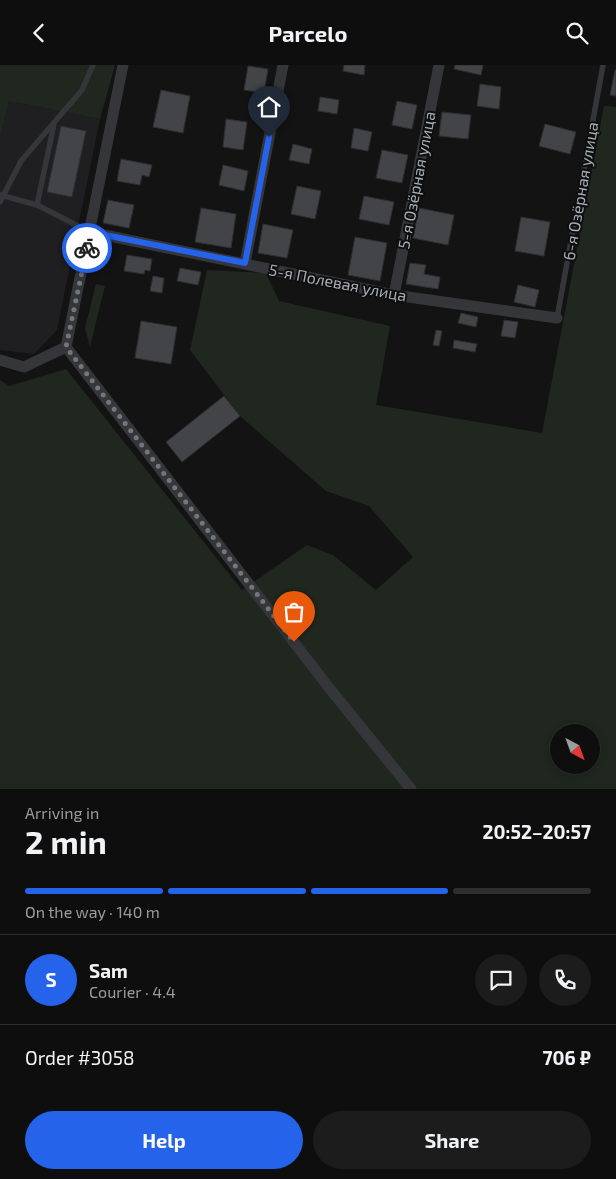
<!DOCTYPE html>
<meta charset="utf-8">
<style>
body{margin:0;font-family:"Exo 2",sans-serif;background:#1c1c1d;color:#f1f3f6;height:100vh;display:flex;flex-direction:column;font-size:19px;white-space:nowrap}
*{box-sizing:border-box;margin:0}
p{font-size:16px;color:#9b9c9e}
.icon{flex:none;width:28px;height:28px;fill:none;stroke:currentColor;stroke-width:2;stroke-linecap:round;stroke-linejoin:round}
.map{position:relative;height:724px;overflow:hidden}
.side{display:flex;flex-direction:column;background:#0e0e0f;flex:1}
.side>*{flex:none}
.needle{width:32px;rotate:139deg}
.buttons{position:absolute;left:550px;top:659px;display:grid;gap:10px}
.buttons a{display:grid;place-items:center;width:50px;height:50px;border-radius:50%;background:#0e0e0f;box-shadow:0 2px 12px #0003,0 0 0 1px #2e2e2f;font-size:25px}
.pin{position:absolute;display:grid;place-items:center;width:42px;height:42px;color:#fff;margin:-51px -21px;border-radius:50% 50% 50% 0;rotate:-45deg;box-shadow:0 0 5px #0007}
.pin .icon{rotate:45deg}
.courier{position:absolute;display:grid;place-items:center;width:50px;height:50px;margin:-25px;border:4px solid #2563eb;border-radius:50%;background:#fff;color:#222;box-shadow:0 1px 6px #0007}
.summary em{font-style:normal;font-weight:700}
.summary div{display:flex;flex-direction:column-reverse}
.summary{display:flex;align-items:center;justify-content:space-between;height:85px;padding:0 25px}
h1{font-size:32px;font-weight:700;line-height:38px}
.bar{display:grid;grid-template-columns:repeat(4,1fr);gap:8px 5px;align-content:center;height:60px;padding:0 25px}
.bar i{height:6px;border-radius:4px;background:#2e2e2f}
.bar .selected{background:#2563eb}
.bar p{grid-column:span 4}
.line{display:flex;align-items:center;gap:12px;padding:0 25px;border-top:1px solid #2e2e2f}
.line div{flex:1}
.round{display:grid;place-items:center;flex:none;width:52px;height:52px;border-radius:26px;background:#1c1c1d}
.button{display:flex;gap:10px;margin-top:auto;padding:10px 25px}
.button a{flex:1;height:58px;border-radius:30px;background:#2563eb;color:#fff;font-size:20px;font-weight:700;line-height:58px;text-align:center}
.button a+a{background:#1c1c1d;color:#f1f3f6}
header{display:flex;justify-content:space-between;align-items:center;height:65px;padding:0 25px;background:#0e0e0f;font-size:22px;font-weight:700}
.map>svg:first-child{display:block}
</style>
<header><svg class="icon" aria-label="back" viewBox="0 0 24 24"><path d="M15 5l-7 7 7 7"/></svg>Parcelo<svg class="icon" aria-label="search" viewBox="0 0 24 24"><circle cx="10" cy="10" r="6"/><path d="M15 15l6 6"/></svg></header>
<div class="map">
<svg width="616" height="724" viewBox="0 0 616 724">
<rect width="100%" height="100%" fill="#131314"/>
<path fill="#1f1f21" d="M 9,36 L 100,54 L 57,265 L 34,289 L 0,285 L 0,74 Z"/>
<path fill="#1f271f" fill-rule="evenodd" d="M 0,0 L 115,0 L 100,54 L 9,36 L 0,74 Z
M 604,41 L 616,42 L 616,724 L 0,724 L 0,315 L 9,321 L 66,304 L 242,525 L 307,480 L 333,490 L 376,525 L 413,492 L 369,441 L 326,426 L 240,351 L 190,285 L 207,205 L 266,208 L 279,236 L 390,261 L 376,340 L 542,368 ZM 559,668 L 591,668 L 591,700 L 559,700 Z
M 96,219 L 105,221 L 90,282 L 85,263 Z"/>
<path fill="#424447" stroke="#2d2e30" d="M 344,0 L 365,0 L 364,10 L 343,6 Z
M 455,0 L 483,0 L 481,10 L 454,4 Z
M 248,1 L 268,4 L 264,28 L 244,25 Z
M 615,5 L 616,5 L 616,31 L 610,30 Z
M 480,19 L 501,22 L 499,44 L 477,41 Z
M 161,25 L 190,31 L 183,68 L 153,62 Z
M 320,32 L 339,35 L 337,49 L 318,46 Z
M 397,36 L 417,40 L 412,64 L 392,60 Z
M 442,47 L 471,50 L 468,74 L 439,71 Z
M 226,54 L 247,57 L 243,85 L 223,82 Z
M 545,59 L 576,67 L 570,89 L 539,81 Z
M 61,61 L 86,66 L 72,132 L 47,127 Z
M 354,63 L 372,67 L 368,86 L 351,83 Z
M 293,79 L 312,84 L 309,99 L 289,95 Z
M 382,85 L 408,90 L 402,118 L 376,113 Z
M 121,94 L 152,100 L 149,112 L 142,110 L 140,120 L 117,116 Z
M 223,100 L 248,106 L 244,126 L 219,120 Z
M 297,121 L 321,126 L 315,154 L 291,149 Z
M 364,131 L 394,137 L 389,160 L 359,154 Z
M 108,135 L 134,140 L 129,163 L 103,158 Z
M 201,143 L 236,149 L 231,183 L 195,177 Z
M 419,143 L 454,150 L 448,180 L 413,173 Z
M 521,152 L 550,157 L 544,191 L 515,186 Z
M 263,159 L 293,165 L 287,193 L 258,188 Z
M 355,172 L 387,178 L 380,216 L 348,210 Z
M 127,190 L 152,194 L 150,206 L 145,205 L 144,209 L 124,206 Z
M 410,198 L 426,200 L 424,209 L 440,212 L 438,224 L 406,219 Z
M 180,203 L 201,207 L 198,220 L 177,216 Z
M 153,211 L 164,213 L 162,228 L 150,226 Z
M 518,220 L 539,225 L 535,242 L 514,237 Z
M 461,248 L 478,252 L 476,262 L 458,258 Z
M 504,255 L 518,257 L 515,273 L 501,271 Z
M 141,256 L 177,262 L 171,299 L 135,293 Z
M 436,265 L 442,266 L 439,281 L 433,280 Z
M 454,275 L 477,279 L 475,287 L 453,283 Z
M 224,331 L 240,351 L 182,397 L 166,377 Z"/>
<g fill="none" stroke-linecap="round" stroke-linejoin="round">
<path stroke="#343639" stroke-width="5.5" d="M 0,130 L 37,140 L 90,167
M 0,137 L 21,96 L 82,25 L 93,0
M 37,140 L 54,59
M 557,253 L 603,0"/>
<path stroke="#343639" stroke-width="11" d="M 123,0 L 66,282 L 330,624 L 411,724
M 90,167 L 394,230 L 557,253
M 245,198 L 283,0
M 394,230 L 439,0
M 0,295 L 24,302 L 66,282"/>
</g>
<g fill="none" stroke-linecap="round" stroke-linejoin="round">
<path stroke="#72777d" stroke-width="5" stroke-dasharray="0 9" d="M 87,183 L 66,282 L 294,577"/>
<path stroke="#2563eb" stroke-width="6" d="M 87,183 L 90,167 L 245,198 L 269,72"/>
</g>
<g text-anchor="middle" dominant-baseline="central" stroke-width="4" stroke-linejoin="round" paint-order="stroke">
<g font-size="16" fill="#a5adb5" stroke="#0e0e0f">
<text transform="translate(416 115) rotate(-79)">5-я Озёрная улица</text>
<text transform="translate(580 126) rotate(-80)">6-я Озёрная улица</text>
<text transform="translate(338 217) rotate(11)">5-я Полевая улица</text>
</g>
</g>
</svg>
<div class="buttons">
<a><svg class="needle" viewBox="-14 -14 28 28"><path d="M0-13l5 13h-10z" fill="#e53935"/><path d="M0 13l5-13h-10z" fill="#9b9c9e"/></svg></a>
</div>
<div class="pin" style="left:294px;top:577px;background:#ea580c"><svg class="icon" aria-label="bag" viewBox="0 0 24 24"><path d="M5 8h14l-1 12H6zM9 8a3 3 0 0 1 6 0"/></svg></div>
<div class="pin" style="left:269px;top:72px;background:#1f2937"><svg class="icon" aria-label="home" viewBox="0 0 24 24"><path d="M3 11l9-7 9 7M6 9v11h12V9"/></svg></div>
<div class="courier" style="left:87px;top:183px"><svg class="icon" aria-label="bike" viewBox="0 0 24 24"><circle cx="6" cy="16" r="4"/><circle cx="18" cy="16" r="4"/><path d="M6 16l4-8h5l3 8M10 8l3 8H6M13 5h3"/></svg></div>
</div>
<section class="side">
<div class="summary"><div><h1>2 min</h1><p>Arriving in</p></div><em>20:52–20:57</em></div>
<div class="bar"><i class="selected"></i><i class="selected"></i><i class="selected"></i><i></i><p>On the way · 140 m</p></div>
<div class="line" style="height:90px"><b class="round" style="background:#2563eb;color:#fff">S</b><div><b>Sam</b><p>Courier · 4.4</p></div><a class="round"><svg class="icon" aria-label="chat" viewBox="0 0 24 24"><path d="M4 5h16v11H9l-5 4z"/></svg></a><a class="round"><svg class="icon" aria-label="phone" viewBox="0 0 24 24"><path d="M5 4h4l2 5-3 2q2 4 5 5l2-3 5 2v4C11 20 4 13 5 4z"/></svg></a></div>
<div class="line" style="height:65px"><div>Order #3058</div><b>706 ₽</b></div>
<div class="button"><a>Help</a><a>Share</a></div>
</section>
